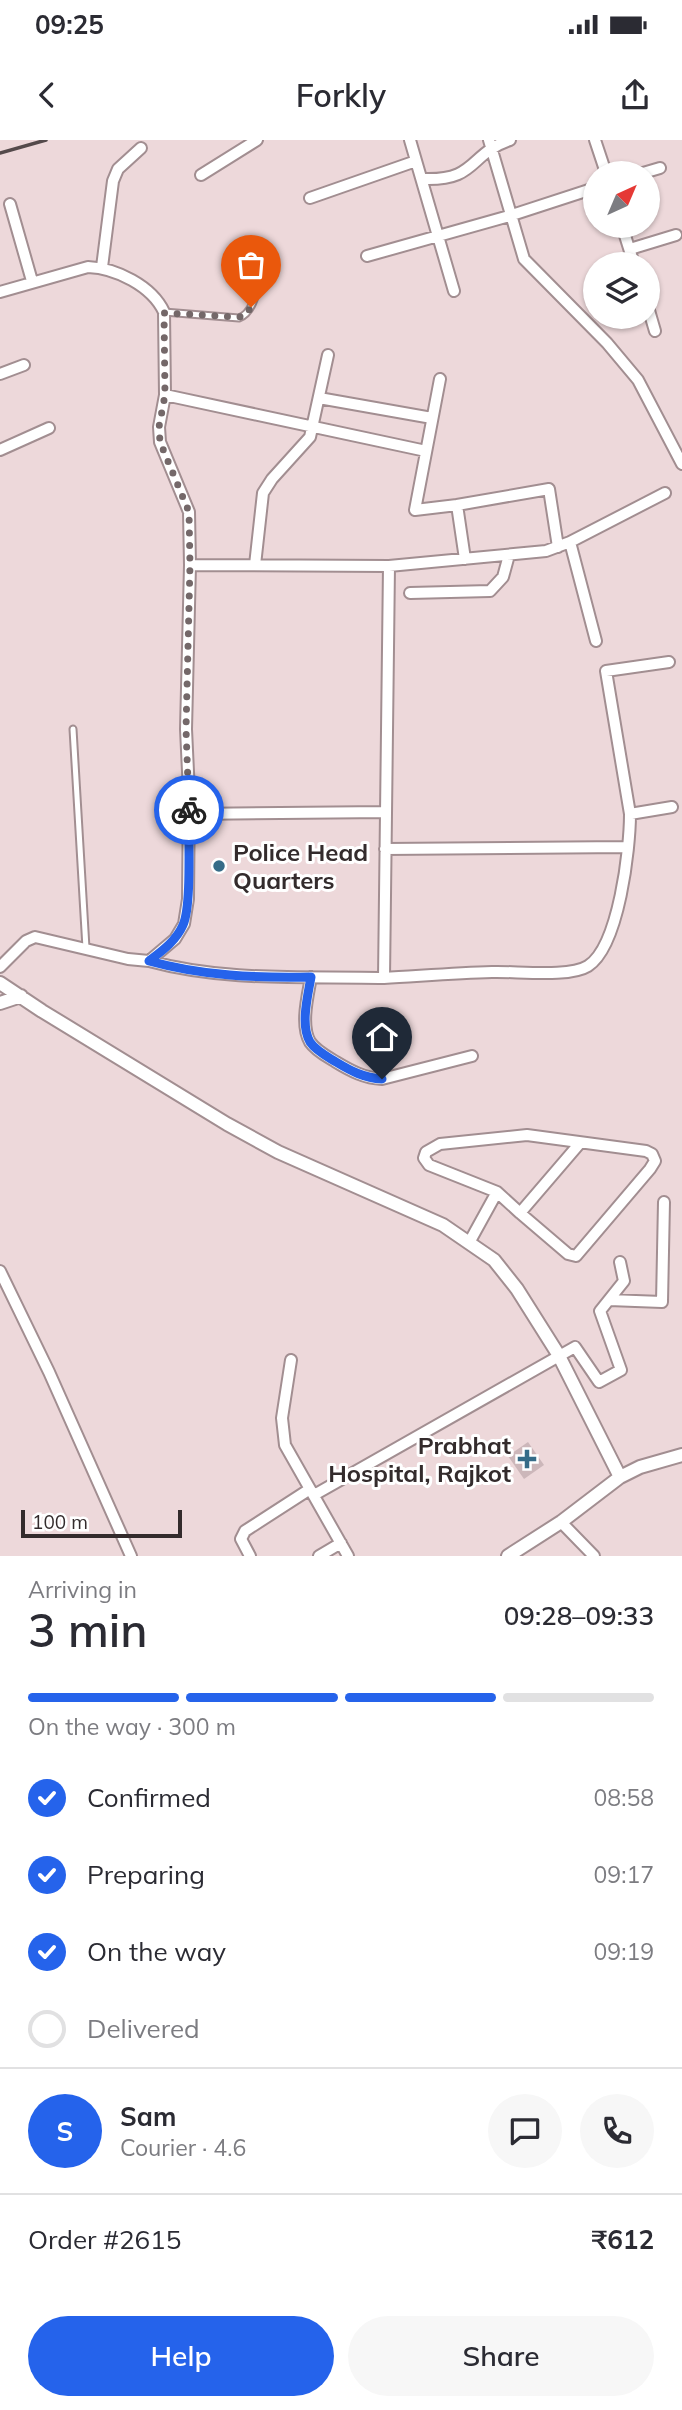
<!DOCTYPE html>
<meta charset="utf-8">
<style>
body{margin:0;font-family:Mulish,sans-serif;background:#f7f7f7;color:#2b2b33;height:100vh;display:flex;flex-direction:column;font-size:26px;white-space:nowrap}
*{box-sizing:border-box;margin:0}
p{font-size:23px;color:#7c7c81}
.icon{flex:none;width:38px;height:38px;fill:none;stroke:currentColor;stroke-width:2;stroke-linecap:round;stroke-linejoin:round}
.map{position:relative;height:1416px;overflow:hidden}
.drawer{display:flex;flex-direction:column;background:#fff;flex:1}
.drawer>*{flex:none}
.needle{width:46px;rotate:44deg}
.fabs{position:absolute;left:583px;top:21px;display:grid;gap:14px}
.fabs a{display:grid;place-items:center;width:77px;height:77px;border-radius:50%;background:#fff;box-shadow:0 2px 5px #0004;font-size:35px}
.scale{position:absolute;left:21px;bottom:18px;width:161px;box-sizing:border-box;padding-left:7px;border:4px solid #332b2c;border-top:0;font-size:19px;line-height:24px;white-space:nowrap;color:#332b2c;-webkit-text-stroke:5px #fff;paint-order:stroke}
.pin{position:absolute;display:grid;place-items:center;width:60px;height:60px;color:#fff;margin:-72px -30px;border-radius:50% 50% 50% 0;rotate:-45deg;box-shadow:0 0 7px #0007}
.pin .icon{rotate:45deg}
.courier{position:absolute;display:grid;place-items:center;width:70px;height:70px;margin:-35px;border:5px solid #2563eb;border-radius:50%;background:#fff;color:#222;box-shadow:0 2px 9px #0007}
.head em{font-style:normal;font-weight:600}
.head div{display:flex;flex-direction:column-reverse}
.head{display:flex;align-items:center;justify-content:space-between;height:119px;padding:0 28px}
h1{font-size:46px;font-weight:600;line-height:52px}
.bar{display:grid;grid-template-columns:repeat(4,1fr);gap:10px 7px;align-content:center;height:84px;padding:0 28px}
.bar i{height:9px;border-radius:5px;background:#e1e1e2}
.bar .active{background:#2563eb}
.bar p{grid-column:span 4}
.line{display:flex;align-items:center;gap:18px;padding:0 28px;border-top:2px solid #e1e1e2}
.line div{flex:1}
.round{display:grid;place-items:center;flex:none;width:74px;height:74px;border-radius:37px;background:#f7f7f7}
ol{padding:0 28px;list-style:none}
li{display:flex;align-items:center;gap:21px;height:77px}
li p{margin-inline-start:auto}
li .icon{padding:7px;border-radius:50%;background:#2563eb;color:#fff;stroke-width:4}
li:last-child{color:#7c7c81}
li i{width:38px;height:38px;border:4px solid #e1e1e2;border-radius:50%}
.primary-button{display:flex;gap:14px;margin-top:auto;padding:14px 28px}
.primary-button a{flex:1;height:80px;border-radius:42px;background:#2563eb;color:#fff;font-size:28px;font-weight:600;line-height:80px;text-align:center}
.primary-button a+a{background:#f7f7f7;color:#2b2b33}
.status{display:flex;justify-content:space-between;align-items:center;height:49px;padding:0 35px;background:#fff;direction:ltr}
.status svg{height:19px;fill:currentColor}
header{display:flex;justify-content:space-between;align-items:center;height:91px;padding:0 28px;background:#fff;font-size:32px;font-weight:600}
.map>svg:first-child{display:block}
</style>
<div class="status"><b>09:25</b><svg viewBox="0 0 49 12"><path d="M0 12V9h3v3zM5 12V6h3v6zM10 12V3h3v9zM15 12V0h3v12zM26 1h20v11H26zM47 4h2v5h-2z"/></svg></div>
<header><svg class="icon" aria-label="back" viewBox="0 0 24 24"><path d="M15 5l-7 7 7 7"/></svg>Forkly<svg class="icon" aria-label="share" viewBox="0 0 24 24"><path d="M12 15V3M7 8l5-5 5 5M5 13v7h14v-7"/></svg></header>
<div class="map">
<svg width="682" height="1416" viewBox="0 0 682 1416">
<rect width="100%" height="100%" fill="#edd8da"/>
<path fill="#ccb7ba" d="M 528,1302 L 544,1325 L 524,1339 L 508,1316 Z"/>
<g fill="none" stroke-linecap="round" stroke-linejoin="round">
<g stroke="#a28e91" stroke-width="9">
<path id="service" d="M 164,172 L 239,178 C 255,172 257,147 261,133
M 73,589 L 86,808"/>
</g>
<g stroke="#a28e91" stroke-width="14">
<path id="minor" d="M 410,0 L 454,151
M 489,0 L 524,119 L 607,203 L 638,240 L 682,324
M 595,0 L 606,33
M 643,33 L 660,28
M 201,35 L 257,0
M 423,39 C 478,41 468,14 510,0
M 310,58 L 416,21
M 10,64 L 32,141
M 622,86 L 634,124
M 630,109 L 676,95
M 367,116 L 509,76 L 595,48
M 102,127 L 113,41 L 118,29 L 141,8
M 0,152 L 88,127 C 116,128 152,146 164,172 L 165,255 L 159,287 L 160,302 L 189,372 L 190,425 L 186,589 L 189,653 L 188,759 L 184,784 L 175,799 L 149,821 L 128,819 L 35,797 L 26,801 L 0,827
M 648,167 L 655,191
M 0,234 L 24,225
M 440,239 L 415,370 L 457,365 L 465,419
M 165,255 L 426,311
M 319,258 L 432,278
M 0,310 L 49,288
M 457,365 L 549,349 L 558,407
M 570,402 L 596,501
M 190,425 L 389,426
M 255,425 L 263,353 L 272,339 L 310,297 L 328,215
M 410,453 L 490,451 L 503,437 L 509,415
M 189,674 L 386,672
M 630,674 L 672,667
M 385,709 L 627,707
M 149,821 C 226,842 305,836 384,838 L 389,426 L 546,411 L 570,402 L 665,353
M 311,837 C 308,855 300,885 310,902 C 316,911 328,917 336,922 C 351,931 364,938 382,939 L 472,916
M 384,838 C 420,836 456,833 492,832 C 516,831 569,838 588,826 C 619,806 630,709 630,674 L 606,531 L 669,522
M 520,1073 L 568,1114 L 576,1116 L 650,1029 L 655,1021 L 652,1014 L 646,1011 L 527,995 L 440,1004 L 426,1012 L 424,1018 L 429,1025 L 497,1052 L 520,1073 L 580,1003
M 470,1101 L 497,1052
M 0,1131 L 49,1232 L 131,1416
M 609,1160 L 662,1162 L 664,1062
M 291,1220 L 282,1278 L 285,1305 L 348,1416
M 314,1355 L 575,1207 L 599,1242 L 621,1230 L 600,1171 L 624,1141 L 620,1122
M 561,1382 L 594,1416
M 250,1416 L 241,1399 L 245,1391 L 310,1349
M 319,1416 L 341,1403"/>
</g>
<g stroke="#a28e91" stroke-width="16">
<path id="tertiary" d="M 0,843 L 42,871 L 227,984 L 278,1012 L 443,1085 L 494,1120 L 517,1149 L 558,1214 L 620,1337
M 0,863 L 21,856
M 508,1416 L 561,1382 L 620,1337 L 640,1327 L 682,1315"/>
</g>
<use href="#service" stroke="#fff" stroke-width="5"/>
<use href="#minor" stroke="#fff" stroke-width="10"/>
<use href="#tertiary" stroke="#fff" stroke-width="12"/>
<path stroke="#544a4b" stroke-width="3.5" d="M 0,13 L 46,0"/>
</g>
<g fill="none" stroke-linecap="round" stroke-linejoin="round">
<path stroke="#746869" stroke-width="7" stroke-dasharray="0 12.6" d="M 189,670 L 186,589 L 190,425 L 189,372 L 160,302 L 159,287 L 165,255 L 164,173 L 239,177 L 245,176 L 251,167"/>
<path stroke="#2563eb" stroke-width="9" d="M 189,670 C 188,696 192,765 183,785 C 176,801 162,811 149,821 C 203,836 256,838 311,837 C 308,855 300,885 310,902 C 316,911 328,917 336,922 C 351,931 364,938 382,939"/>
</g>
<g fill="#366c88" stroke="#fff" stroke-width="2.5">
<circle cx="219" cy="726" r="7"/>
<path d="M523.5 1308.5h7v7h7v7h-7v7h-7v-7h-7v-7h7z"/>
</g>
<g text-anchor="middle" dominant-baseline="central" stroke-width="6" stroke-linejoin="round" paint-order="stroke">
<g font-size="24" font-weight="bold" fill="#332b2c" stroke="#fff" text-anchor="start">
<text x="233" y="712">Police Head<tspan x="233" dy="28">Quarters</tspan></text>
<text x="511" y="1305" text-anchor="end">Prabhat<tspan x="511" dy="28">Hospital, Rajkot</tspan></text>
</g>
</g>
</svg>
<div class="fabs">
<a><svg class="needle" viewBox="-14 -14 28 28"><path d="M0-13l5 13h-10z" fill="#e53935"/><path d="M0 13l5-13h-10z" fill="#7c7c81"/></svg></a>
<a><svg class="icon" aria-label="layers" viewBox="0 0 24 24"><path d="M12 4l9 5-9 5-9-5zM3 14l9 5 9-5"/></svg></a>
</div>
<div class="scale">100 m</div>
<div class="pin" style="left:251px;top:167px;background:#ea580c"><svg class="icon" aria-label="bag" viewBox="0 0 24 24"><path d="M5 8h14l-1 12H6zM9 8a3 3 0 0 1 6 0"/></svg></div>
<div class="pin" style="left:382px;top:939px;background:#1f2937"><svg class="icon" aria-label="home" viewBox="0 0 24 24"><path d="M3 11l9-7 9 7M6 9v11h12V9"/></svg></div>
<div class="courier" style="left:189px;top:670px"><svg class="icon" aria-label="bike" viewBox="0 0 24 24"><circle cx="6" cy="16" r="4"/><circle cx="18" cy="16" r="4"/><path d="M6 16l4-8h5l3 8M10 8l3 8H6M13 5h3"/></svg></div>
</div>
<section class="drawer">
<div class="head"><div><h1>3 min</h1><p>Arriving in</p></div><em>09:28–09:33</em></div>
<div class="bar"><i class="active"></i><i class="active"></i><i class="active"></i><i></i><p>On the way · 300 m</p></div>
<ol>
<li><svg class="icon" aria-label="check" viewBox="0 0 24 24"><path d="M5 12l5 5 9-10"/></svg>Confirmed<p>08:58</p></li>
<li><svg class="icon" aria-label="check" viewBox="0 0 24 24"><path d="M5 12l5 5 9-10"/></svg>Preparing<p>09:17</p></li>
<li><svg class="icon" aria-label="check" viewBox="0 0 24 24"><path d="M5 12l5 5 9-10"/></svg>On the way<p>09:19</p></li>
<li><i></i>Delivered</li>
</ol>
<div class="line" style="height:126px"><b class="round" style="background:#2563eb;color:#fff">S</b><div><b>Sam</b><p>Courier · 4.6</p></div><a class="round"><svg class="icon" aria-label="chat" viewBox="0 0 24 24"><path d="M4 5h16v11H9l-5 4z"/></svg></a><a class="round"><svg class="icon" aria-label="phone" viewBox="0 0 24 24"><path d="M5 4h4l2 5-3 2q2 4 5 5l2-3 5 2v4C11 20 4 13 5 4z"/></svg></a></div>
<div class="line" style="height:91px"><div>Order #2615</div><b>₹612</b></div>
<div class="primary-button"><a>Help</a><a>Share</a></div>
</section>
